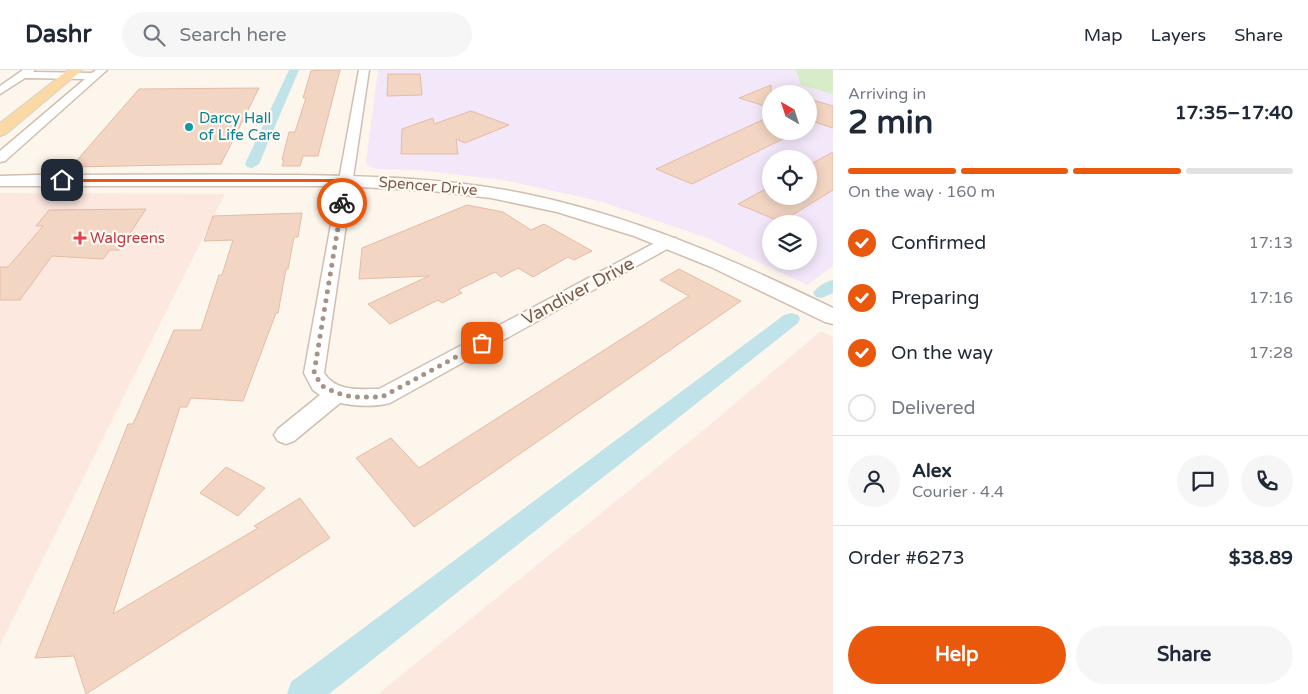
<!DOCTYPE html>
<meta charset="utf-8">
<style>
body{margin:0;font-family:"Varela Round",sans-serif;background:#f6f6f7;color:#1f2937;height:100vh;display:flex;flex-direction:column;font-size:19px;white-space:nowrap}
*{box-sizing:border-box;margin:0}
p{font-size:16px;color:#747a83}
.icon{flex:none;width:28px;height:28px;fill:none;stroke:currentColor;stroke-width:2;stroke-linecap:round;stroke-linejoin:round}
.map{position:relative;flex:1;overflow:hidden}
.sheet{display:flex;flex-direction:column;background:#fff;width:475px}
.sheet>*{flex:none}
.needle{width:32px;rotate:321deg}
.controls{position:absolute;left:762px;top:15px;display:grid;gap:10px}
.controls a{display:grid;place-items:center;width:55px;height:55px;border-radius:50%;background:#fff;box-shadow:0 2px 12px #0003;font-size:25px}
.pin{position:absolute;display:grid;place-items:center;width:42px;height:42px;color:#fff;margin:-21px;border-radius:10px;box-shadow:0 2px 8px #0006}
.courier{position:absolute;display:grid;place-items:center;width:50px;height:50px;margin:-25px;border:4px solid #ea580c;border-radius:50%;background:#fff;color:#222;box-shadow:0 1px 6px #0007}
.summary em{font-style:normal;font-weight:700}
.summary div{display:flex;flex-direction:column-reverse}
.summary{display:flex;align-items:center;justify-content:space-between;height:85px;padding:0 15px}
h1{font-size:32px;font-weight:700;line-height:38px}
.bar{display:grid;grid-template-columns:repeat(4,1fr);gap:8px 5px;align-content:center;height:60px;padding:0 15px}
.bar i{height:6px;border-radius:4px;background:#e0e1e3}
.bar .on{background:#ea580c}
.bar p{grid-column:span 4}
.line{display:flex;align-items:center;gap:12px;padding:0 15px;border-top:1px solid #e0e1e3}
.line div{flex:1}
.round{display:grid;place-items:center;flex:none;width:52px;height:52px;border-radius:26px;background:#f6f6f7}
ol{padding:0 15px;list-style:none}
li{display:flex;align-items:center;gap:15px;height:55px}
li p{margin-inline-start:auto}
li .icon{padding:5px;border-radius:50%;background:#ea580c;color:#fff;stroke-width:4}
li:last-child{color:#747a83}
li i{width:28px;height:28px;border:2px solid #e0e1e3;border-radius:50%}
.button{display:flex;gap:10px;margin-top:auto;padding:10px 15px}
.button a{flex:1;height:58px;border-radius:30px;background:#ea580c;color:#fff;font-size:20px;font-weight:700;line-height:58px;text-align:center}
.button a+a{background:#f6f6f7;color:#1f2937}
header{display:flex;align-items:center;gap:30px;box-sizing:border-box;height:70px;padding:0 25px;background:#fff;border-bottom:1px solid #e0e1e3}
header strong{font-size:24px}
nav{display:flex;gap:28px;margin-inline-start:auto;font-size:18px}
.search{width:350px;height:45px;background:#f6f6f7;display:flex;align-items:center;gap:12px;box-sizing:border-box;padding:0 18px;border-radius:28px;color:#747a83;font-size:19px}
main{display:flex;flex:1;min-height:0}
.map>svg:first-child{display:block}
</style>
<header>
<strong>Dashr</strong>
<div class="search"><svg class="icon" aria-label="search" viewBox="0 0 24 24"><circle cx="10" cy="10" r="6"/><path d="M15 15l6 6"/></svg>Search here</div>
<nav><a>Map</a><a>Layers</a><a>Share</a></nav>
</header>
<main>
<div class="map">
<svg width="833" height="624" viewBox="0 0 833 624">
<rect width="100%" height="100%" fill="#fdf6ec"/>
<path fill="#fde8e0" d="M 0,123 L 225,124 L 0,575 Z
M 821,261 L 833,267 L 833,624 L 378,624 L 706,358 Z"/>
<path fill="#f3e8fa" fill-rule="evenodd" d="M 378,0 L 833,0 L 833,196 L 807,215 L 710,169 L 599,131 L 503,110 L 417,100 L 377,99 L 369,97 L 366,92 ZM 771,24 L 809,24 L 809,61 L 771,61 ZM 771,89 L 809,89 L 809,126 L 771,126 ZM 771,154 L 809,154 L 809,191 L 771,191 Z"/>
<path fill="#d8ecc9" d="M 796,0 L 833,0 L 833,24 L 801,15 Z"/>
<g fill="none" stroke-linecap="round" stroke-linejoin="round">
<path fill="#bfe3e8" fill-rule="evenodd" d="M 289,0 L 299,0 L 259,94 L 252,98 L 247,97 L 245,94 Z
M 833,210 L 833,223 L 822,228 L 816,227 L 813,223 C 818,216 825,212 833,210 Z
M 791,243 L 798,245 L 800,249 L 798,253 L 329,624 L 287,624 L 291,612 L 784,245 Z"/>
</g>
<path fill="#f3d5c3" stroke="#e6bba3" d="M 322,0 L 340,0 L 318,86 L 303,86 L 300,96 L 282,96 L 284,90 L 282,90 L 289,62 L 295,62 L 306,28 L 303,28 L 311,1 Z
M 388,4 L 420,4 L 422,25 L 387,26 Z
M 771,15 L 771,38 L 739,28 Z
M 259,18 L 221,94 L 71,97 L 139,19 Z
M 809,29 L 833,36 L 833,58 L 809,50 Z
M 471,41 L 509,55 L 465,73 L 456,69 L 458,84 L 401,84 L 402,59 L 433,48 L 434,54 Z
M 771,46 L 771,61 L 799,61 L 692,114 L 656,99 Z
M 833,82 L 833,120 L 781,152 L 738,134 L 771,116 L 771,126 L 809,126 L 809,95 Z
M 467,135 L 503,142 L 531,160 L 544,154 L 592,181 L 574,190 L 568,187 L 533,207 L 518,198 L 501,207 L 495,202 L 458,220 L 462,223 L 442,233 L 438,230 L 390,254 L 368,234 L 429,206 L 359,209 L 362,178 Z
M 146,139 L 119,180 L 110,180 L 103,189 L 52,186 L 20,230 L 0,230 L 0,197 L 8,197 L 43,156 L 36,156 L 49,140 Z
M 302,143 L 298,167 L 294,167 L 288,199 L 286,199 L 278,243 L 276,243 L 243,331 L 191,328 L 187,337 L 180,337 L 113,544 L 258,458 L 254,456 L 300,428 L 330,468 L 86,624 L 74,586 L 35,588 L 128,354 L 133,354 L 174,260 L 201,260 L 219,205 L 222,205 L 233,170 L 204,171 L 213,146 Z
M 679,199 L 741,231 L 414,457 L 356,388 L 391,368 L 419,398 L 689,226 L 660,210 Z
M 226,397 L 265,418 L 238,446 L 200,423 Z"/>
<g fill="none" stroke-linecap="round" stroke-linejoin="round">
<g stroke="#d1beb0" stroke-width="3">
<path id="minor" d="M 23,0 L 35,0 L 33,2 L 92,3 L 96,0 L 107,0 L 5,91 L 0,92 L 0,81 L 85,9 L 25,8 L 0,24 L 0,16 Z
M 359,0 L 369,0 L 324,303 C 336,322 359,319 379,319 L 664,168 L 676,168 L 678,171 L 676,174 L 390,333 C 375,337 355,336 340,333 L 294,371 L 286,374 L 278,371 L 274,365 L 278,359 L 320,325 L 313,320 L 304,303 Z"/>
</g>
<g stroke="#d1beb0" stroke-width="3">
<path id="tertiary" d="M 36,105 C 122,105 209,104 295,105 C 371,106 447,108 521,123 C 631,145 732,189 833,238 L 833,254 L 825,252 L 711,197 L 634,166 L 557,142 L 491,128 L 432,121 L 343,116 L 0,116 L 0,106 Z"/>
</g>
<g stroke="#dad1cd" stroke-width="2">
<path id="primary" d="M 68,0 L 82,0 L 6,64 L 0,66 L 0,53 Z"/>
</g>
<use href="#minor" fill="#fff" fill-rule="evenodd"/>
<use href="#tertiary" fill="#fff" fill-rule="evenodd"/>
<use href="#primary" fill="#fbd9a5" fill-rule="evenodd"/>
</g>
<path fill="#ea580c" d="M 60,109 L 345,109 L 348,111 L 345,133 L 342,135 L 339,133 L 342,112 L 62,112 Z"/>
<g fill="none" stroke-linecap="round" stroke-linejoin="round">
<path stroke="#a89285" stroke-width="5" stroke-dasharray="0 9" d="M 342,133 L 314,303 L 322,316 L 337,323 L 353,327 L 382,327 L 482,273"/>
</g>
<circle fill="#0f9aa8" stroke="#fffaf3" stroke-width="2" cx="189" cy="57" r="5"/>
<path fill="#e0444e" stroke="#fffaf3" stroke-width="2" d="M77.5 160.5h5v5h5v5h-5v5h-5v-5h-5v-5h5z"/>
<g text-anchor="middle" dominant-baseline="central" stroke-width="4.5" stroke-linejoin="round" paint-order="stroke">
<g font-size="15" fill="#0d838f" stroke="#fffaf3" text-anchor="start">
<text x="199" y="48">Darcy Hall<tspan x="199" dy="17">of Life Care</tspan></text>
</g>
<g font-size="15" fill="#7a5c4d" stroke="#fffaf3">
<text transform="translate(428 116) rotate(5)">Spencer Drive</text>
</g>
<g font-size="15" fill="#be3a42" stroke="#fffaf3" text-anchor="start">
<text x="90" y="168">Walgreens</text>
</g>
<g font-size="18" fill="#7a5c4d" stroke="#fffaf3">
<text transform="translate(578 221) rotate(-28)">Vandiver Drive</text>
</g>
</g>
</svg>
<div class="controls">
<a><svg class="needle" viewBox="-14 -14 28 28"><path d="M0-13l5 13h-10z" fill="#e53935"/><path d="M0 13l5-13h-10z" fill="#747a83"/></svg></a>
<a><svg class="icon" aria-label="locate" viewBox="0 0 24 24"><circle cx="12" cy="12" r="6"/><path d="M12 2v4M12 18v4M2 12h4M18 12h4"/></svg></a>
<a><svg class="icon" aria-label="layers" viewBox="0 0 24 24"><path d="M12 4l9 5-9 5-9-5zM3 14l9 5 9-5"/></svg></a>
</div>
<div class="pin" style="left:482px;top:273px;background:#ea580c"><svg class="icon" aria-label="bag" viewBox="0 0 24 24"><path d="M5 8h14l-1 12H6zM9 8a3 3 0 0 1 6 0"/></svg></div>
<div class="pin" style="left:62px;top:110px;background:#1f2937"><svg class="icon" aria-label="home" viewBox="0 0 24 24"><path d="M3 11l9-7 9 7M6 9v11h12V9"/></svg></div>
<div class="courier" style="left:342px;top:133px"><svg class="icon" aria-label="bike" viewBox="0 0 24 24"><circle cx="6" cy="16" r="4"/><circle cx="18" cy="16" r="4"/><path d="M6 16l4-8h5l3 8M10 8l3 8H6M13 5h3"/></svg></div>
</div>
<section class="sheet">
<div class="summary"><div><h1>2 min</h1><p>Arriving in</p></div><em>17:35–17:40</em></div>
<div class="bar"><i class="on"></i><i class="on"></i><i class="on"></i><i></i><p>On the way · 160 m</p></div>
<ol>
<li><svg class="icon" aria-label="check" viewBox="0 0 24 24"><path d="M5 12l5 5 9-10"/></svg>Confirmed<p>17:13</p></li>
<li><svg class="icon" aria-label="check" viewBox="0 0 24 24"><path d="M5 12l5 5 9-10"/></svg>Preparing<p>17:16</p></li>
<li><svg class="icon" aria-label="check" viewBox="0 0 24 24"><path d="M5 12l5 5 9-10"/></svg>On the way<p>17:28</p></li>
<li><i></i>Delivered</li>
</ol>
<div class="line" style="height:90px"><a class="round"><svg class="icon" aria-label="person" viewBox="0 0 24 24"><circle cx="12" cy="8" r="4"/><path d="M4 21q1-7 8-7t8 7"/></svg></a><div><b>Alex</b><p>Courier · 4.4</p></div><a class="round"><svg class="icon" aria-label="chat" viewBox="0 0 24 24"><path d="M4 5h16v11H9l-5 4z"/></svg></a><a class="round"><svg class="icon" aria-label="phone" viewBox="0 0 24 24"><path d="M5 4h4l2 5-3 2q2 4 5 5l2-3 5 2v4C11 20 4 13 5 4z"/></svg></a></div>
<div class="line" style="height:65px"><div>Order #6273</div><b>$38.89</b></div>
<div class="button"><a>Help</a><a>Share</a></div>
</section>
</main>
